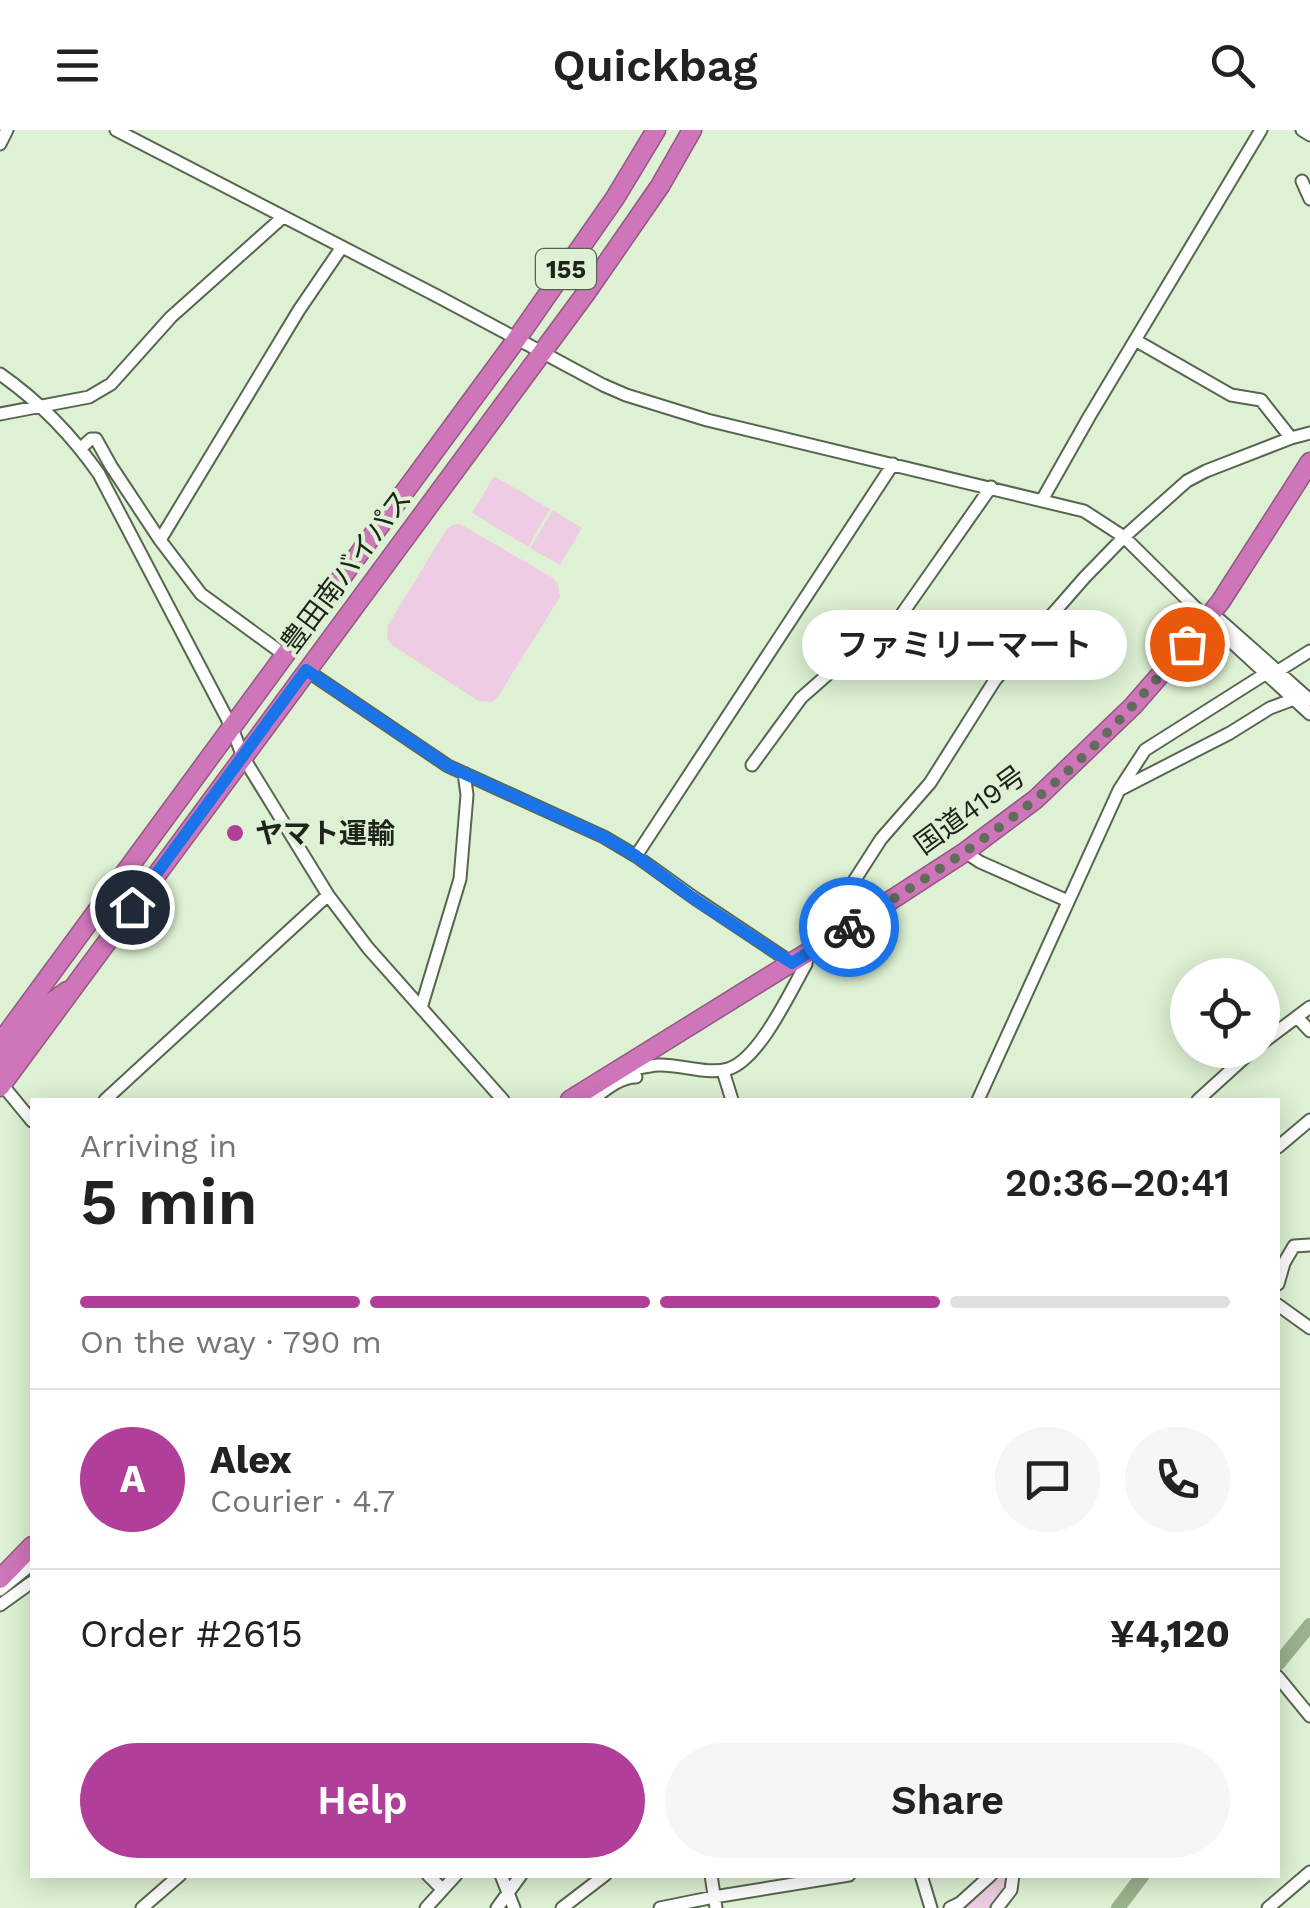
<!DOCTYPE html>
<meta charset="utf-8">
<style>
body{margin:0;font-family:"Work Sans","Noto Sans JP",sans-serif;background:#f6f6f6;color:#222;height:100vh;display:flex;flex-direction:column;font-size:38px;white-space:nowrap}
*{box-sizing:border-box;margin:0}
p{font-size:32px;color:#767676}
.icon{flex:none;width:55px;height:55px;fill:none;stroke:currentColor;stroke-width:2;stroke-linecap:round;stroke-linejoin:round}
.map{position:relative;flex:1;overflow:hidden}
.sheet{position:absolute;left:30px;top:968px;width:1250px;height:780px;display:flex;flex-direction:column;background:#fff;border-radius:0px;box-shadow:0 5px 25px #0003}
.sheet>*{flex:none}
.buttons{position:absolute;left:1170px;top:828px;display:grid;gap:20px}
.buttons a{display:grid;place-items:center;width:110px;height:110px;border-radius:50%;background:#fff;box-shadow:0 5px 25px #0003;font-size:50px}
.pin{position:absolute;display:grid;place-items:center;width:85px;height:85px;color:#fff;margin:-42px;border:5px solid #fff;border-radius:50%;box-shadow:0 2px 10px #0007}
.courier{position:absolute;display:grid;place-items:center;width:100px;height:100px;margin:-50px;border:8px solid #1a73e8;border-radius:50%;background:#fff;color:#222;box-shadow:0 2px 12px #0007}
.bubble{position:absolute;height:70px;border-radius:35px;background:#fff;box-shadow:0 5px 25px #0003;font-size:32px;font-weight:600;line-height:70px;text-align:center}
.overview em{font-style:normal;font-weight:600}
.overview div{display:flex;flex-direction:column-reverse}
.overview{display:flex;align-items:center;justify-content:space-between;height:170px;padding:0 50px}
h1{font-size:65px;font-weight:600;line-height:75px}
.bar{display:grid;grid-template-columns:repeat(4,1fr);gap:15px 10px;align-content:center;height:120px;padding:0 50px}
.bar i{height:12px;border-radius:8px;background:#e0e0e0}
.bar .active{background:#b13f99}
.bar p{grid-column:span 4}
.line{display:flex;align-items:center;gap:25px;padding:0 50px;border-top:2px solid #e0e0e0}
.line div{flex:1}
.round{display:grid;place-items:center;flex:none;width:105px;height:105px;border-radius:52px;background:#f6f6f6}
.cta{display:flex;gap:20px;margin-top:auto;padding:20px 50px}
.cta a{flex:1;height:115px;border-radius:60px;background:#b13f99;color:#fff;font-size:40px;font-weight:600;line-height:115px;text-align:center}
.cta a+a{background:#f6f6f6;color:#222}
header{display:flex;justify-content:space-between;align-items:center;height:130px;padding:0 50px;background:#fff;font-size:45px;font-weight:600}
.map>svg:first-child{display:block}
</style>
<header><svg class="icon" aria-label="menu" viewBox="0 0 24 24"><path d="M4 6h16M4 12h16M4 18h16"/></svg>Quickbag<svg class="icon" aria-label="search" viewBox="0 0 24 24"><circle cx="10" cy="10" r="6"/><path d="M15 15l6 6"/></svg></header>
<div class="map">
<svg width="1310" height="1778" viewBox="0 0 1310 1778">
<rect width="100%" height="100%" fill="#def1d4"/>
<path fill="#eecde4" d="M 494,346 L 550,379 L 528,417 L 472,383 Z
M 553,380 L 582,398 L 560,435 L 530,418 Z
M 460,394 L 553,448 L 558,454 L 560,467 L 497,568 L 491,572 L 478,571 L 391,514 L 387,508 L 388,495 L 446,400 L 453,395 Z
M 994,1745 L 1011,1745 L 1011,1752 L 996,1778 L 955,1778 Z"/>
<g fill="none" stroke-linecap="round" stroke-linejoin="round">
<path stroke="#9ab28d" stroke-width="14" d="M 1278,1534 L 1310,1495
M 1118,1778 L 1143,1745"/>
<g stroke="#57674f" stroke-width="15">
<path id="minor" d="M 116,0 L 439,167 L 603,255 L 626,265 L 707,290 L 1084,381 L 1124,407 L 1214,496 L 1310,584
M 1302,0 L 1310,5
M 0,14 L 7,0
M 1302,51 L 1310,69
M 1135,210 L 1231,265 L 1261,270 L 1291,308
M 0,244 C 40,272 71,304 99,344 L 232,598 L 243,627 L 328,765 L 368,818 L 503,970
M 0,284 L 89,267 L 111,254 L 171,187 L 283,87
M 81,318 L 91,309 L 96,309 L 111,336 L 160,410 L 201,464 L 286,526
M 1042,370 L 1089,287 L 1261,0
M 160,410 L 299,180 L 342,117
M 1211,488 L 1220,490 L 1310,570
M 306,540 L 448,636 L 604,707 L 636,726 L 893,334
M 752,635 L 801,568 L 835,538 L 890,501 L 991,357
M 1119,660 L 1145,620 L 1265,544 L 1278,541 L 1310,521
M 965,722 L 980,732 L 1068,771
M 636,726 L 693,767 L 792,833
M 819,816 L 820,804 L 881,709 L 930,653 L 995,550 L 1085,447 L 1124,407 L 1187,351 L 1206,341 L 1291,308 L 1310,303
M 421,878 L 460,749 L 467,665 L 464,643
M 1297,887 L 1310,901
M 1262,913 L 1310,877
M 619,941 C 633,940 645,936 658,935 C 680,934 707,945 728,939 C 759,930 790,862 806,834 L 808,822
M 723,941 L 732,970
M 0,952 L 32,991
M 105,970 L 328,765
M 592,970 C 605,960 620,947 636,947
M 978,970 L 1119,660 L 1230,603 L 1270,578 L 1294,569
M 1198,970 L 1253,920
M 1278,1017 L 1310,990
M 1278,1154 L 1284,1133 L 1294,1116 L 1310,1115
M 1278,1175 L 1310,1198
M 0,1460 L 32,1434
M 0,1475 L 32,1452
M 1278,1547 L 1310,1586
M 428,1745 L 442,1759
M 501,1745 L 514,1778
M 711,1745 L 716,1778
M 921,1745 L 931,1778
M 142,1778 L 180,1745
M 426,1778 L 456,1745
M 497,1778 L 521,1745
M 562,1778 L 605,1745
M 660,1778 L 714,1767 L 849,1745
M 950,1778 L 960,1773 L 991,1745
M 997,1778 L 1011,1760 L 1013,1745
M 1268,1778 L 1310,1742"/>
</g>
<g stroke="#915981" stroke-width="21">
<path id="highway" d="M 0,913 L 516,210 L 615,68 L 656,0
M 0,932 L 38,882 L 67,861
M 0,957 L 586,163 L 660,56 L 692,0
M 570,970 L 865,787 L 965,722 L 1036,669 L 1133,576 L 1187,514 L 1221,471 L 1310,332
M 0,1449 L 32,1416"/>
</g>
<use href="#minor" stroke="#fff" stroke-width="11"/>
<use href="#highway" stroke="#cf75b9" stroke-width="18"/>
</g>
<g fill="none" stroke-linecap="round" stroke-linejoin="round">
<path stroke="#616c5b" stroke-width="10" stroke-dasharray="0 18" d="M 849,797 C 912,757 975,718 1032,672 C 1089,626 1140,569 1187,514"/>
<path stroke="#1a73e8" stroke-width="12" d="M 132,777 L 306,540 L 448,636 L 604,707 L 636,726 L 693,768 L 792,833 L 849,797"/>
</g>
<circle fill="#b13f99" stroke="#def1d4" stroke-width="4" cx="235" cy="703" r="10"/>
<g text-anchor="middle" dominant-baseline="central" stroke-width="8" stroke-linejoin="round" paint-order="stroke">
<rect fill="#def1d4" stroke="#586252" stroke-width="2.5" x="536" y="119" width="60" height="40" rx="8"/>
<g font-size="25" font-weight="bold" fill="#1e241a">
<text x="566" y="139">155</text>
</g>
<g font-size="28" fill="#1e241a" stroke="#def1d4">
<text transform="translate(346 441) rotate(-53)">豊田南バイパス</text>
<text transform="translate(970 680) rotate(-36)">国道419号</text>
</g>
<g font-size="28" font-weight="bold" fill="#1e241a" stroke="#def1d4" text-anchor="start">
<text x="255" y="703">ヤマト運輸</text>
</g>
</g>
</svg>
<div class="buttons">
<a><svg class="icon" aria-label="locate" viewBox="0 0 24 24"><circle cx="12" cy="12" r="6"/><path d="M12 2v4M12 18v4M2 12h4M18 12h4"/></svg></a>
</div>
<div class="pin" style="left:1187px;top:514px;background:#ea580c"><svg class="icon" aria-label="bag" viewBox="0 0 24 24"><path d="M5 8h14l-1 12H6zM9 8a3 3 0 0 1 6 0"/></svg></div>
<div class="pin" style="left:132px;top:777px;background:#1f2937"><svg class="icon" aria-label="home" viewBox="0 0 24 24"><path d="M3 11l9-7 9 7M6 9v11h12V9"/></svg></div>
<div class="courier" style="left:849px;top:797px"><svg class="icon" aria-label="bike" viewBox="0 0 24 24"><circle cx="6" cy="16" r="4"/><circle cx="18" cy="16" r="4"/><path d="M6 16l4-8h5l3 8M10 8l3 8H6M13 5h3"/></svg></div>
<div class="bubble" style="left:802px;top:480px;width:325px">ファミリーマート</div>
<section class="sheet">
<div class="overview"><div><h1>5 min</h1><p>Arriving in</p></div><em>20:36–20:41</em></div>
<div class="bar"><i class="active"></i><i class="active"></i><i class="active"></i><i></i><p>On the way · 790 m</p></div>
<div class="line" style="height:180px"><b class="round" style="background:#b13f99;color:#fff">A</b><div><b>Alex</b><p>Courier · 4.7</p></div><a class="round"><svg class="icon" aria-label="chat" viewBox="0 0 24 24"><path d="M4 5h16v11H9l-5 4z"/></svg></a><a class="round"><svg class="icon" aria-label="phone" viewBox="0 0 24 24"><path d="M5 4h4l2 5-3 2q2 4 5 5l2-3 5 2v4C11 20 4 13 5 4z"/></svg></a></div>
<div class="line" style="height:130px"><div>Order #2615</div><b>¥4,120</b></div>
<div class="cta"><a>Help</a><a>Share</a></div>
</section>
</div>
